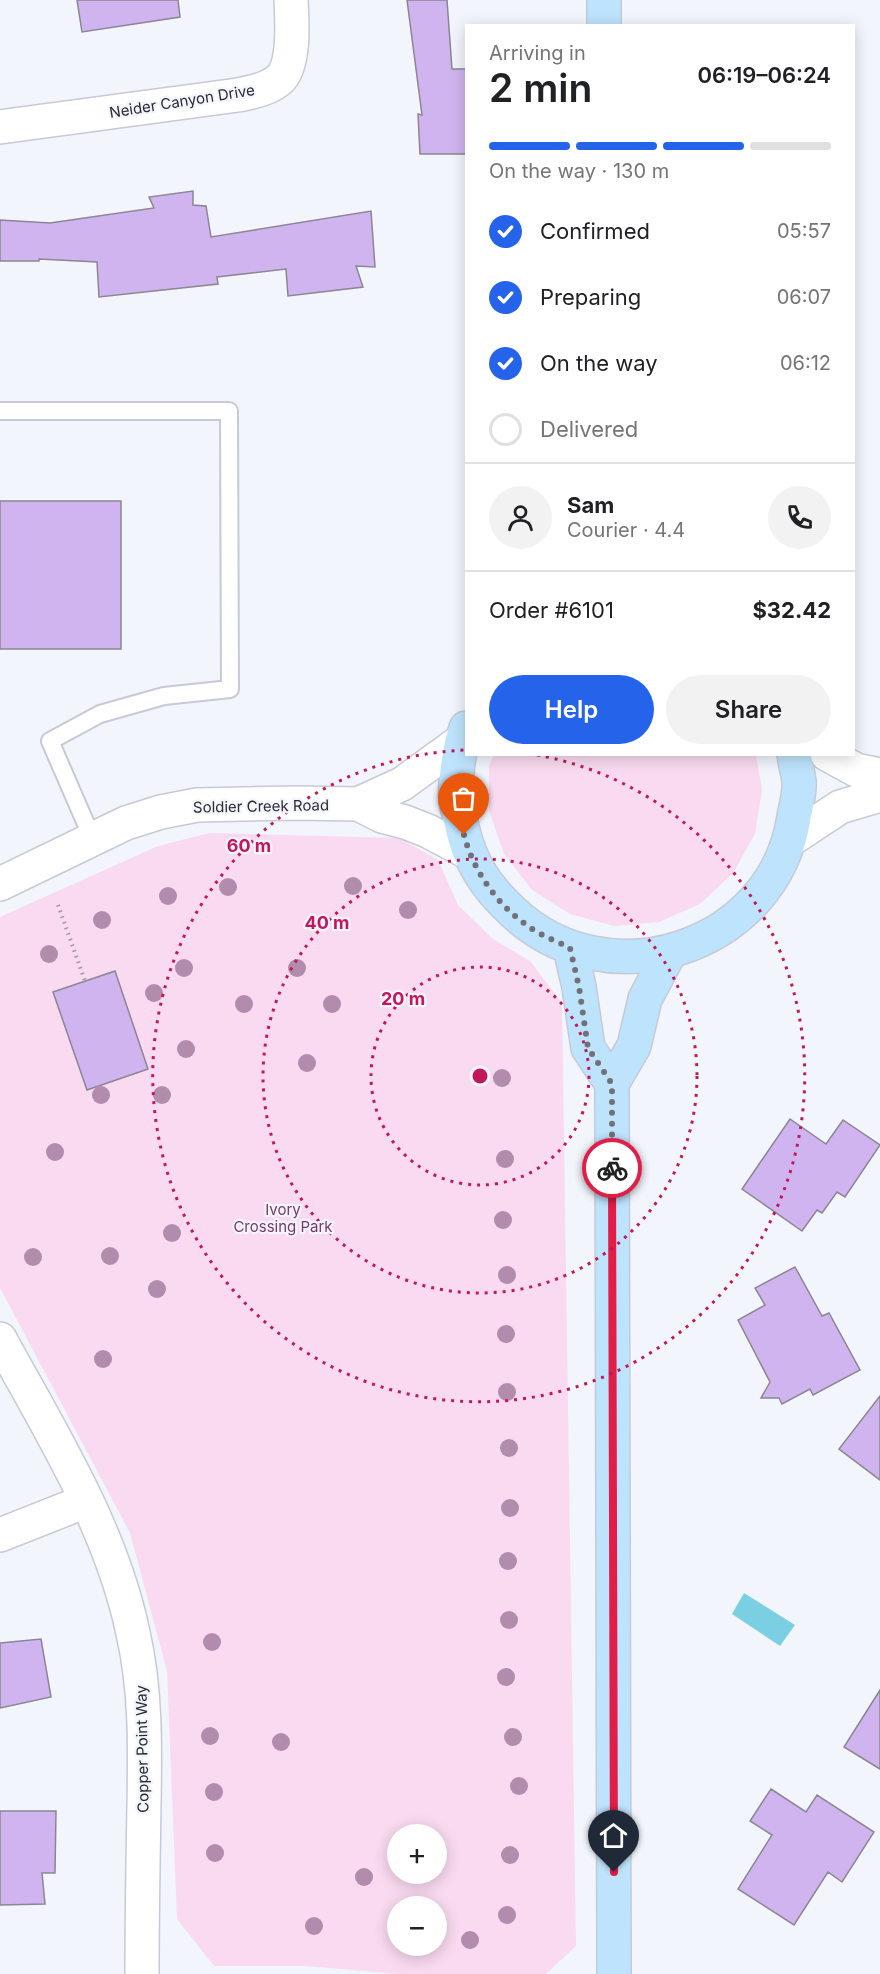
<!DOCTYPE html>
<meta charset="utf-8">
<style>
body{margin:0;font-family:Inter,sans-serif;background:#f2f2f2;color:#202124;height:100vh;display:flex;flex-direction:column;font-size:22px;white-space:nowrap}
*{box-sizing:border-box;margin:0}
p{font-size:20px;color:#757577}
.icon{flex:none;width:33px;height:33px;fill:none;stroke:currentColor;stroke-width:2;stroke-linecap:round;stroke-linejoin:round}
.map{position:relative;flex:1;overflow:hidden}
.panel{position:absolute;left:465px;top:24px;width:390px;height:732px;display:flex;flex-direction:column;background:#fff;border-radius:0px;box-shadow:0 3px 15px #0003}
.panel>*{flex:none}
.fabs{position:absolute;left:387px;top:1824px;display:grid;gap:12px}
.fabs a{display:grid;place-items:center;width:60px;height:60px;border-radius:50%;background:#fff;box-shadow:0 3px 15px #0003;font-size:30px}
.pin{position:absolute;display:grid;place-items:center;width:51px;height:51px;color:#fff;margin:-62px -26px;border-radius:50% 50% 50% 0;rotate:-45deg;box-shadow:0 0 6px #0007}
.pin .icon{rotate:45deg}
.courier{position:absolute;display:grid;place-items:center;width:60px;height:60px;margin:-30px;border:4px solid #e11d48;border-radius:50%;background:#fff;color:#222;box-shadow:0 2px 8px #0007}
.summary em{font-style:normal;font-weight:600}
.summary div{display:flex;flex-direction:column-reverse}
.summary{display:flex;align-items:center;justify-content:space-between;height:102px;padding:0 24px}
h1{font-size:39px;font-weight:600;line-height:45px}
.bar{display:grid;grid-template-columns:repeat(4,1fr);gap:9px 6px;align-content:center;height:72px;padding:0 24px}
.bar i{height:8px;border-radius:4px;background:#e0e0e0}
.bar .active{background:#2563eb}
.bar p{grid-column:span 4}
.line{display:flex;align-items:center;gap:15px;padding:0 24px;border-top:2px solid #e0e0e0}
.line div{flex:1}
.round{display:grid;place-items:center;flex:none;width:63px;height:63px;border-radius:32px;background:#f2f2f2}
ol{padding:0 24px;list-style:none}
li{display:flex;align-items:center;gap:18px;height:66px}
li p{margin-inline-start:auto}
li .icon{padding:6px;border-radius:50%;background:#2563eb;color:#fff;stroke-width:4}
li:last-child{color:#757577}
li i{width:33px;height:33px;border:3px solid #e0e0e0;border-radius:50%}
.primary-button{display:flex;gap:12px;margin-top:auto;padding:12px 24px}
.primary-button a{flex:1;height:69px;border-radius:36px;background:#2563eb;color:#fff;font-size:24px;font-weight:600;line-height:69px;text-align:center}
.primary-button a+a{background:#f2f2f2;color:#202124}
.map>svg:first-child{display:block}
</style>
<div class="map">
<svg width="880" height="1974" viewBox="0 0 880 1974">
<rect width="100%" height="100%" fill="#f3f5fd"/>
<path fill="#f9daf0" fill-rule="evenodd" d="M 494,754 L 756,755 L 762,790 L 755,834 L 733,873 L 700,904 L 659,922 L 614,926 L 570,914 L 532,890 L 504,854 L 489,811 L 489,766 Z
M 209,833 L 399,838 L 438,860 L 458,905 L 493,939 L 530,961 L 562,1003 L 576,1946 L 546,1974 L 399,1974 L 305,1966 L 214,1966 L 177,1919 L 167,1671 L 130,1533 L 0,1288 L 0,917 L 158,846 ZM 398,1834 L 436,1834 L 436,1874 L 398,1874 ZM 398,1906 L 436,1906 L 436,1946 L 398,1946 Z"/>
<path fill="#7acfe2" d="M 744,1593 L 795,1625 L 780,1646 L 732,1614 Z"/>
<path fill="#d0b4ef" stroke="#8b8691" stroke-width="1.5" d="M 77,0 L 178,0 L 180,17 L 82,32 Z
M 407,0 L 447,0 L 452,69 L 466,69 L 466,154 L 420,154 L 418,114 L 422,115 Z
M 193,191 L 193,205 L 206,206 L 211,237 L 371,211 L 375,267 L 356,266 L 363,287 L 288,296 L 286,269 L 217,277 L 218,284 L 99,297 L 97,262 L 39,259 L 39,261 L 0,261 L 0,220 L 50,223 L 154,208 L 149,197 Z
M 0,501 L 121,501 L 121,649 L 0,649 Z
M 115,971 L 148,1069 L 87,1090 L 53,992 Z
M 790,1119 L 826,1144 L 843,1120 L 880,1145 L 845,1197 L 837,1192 L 822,1213 L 817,1210 L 802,1231 L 742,1189 Z
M 795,1267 L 822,1316 L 829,1313 L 860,1370 L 813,1395 L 810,1389 L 782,1404 L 779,1398 L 761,1398 L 770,1382 L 738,1320 L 765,1305 L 755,1288 Z
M 880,1396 L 880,1480 L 839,1449 Z
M 41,1639 L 51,1697 L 0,1708 L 0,1643 Z
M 880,1690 L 880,1769 L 844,1747 Z
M 771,1789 L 806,1812 L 817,1795 L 874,1832 L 842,1882 L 828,1872 L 794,1925 L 738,1889 L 772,1835 L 750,1821 Z
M 0,1811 L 56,1811 L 55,1873 L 42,1873 L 45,1904 L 0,1905 Z"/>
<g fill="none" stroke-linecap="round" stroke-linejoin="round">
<g stroke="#c6cad6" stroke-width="20">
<path id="lane" d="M 0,411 L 229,411 L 230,689 L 164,696 L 100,714 L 50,741 L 93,840"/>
</g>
<g stroke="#c6cad6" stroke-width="36">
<path id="street" d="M 0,127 L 238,95 C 252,92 270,89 281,78 C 295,62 292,20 291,0
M 827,754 L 856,770 L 880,775
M 358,804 L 402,784 L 461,741
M 790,840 L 840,807 L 880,795
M 0,884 L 126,823 L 161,812 L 197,805 L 296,803 L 358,804 L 382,816 L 405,822 L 428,831 L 469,853
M 0,1339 C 51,1433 111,1527 133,1633 C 146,1689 145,1748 144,1805 C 143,1861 142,1918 142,1974
M 0,1535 L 86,1501"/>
</g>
<g stroke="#c6cad6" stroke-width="36">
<path id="secondary" d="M 604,0 L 604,26
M 466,728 C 460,744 454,783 456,800 C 457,810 461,821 463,831 C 471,864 487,888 512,911 C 607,1002 774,949 794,817 C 796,806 800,793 799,781 C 798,773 795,763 794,754
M 570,948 L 579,987 L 588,1048 L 612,1084
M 614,1974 L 612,1084 L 634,1046 L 645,999 L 670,952"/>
</g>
<path stroke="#9a9ba2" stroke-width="4" stroke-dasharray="1.5 4.5" stroke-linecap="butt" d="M 58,905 L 85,981"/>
<use href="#lane" stroke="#fff" stroke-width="16"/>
<use href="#street" stroke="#fff" stroke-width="33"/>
<use href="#secondary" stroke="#bee3fc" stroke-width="33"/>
</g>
<g fill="#b18cad">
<circle cx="353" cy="886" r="9"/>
<circle cx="228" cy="887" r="9"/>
<circle cx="168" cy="896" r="9"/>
<circle cx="408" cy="910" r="9"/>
<circle cx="102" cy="920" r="9"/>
<circle cx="49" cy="954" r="9"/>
<circle cx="184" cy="968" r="9"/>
<circle cx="297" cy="968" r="9"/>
<circle cx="154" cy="993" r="9"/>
<circle cx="244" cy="1004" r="9"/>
<circle cx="332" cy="1004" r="9"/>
<circle cx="186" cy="1049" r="9"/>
<circle cx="307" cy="1063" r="9"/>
<circle cx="502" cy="1078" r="9"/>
<circle cx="101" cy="1095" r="9"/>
<circle cx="162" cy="1095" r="9"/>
<circle cx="55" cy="1152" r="9"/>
<circle cx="505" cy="1159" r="9"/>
<circle cx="503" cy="1220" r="9"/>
<circle cx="172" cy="1233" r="9"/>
<circle cx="110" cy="1256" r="9"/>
<circle cx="33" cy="1257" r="9"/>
<circle cx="507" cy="1275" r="9"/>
<circle cx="157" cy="1289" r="9"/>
<circle cx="506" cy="1334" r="9"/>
<circle cx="103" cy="1359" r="9"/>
<circle cx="507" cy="1392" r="9"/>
<circle cx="509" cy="1448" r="9"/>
<circle cx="510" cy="1508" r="9"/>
<circle cx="508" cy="1561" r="9"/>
<circle cx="509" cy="1620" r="9"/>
<circle cx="212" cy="1642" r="9"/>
<circle cx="506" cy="1677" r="9"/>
<circle cx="210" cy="1736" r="9"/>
<circle cx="513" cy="1737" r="9"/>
<circle cx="281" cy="1742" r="9"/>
<circle cx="519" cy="1786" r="9"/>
<circle cx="214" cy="1792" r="9"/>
<circle cx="215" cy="1853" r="9"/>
<circle cx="510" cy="1855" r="9"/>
<circle cx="364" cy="1877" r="9"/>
<circle cx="507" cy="1915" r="9"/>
<circle cx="314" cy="1926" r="9"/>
<circle cx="470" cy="1940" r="9"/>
</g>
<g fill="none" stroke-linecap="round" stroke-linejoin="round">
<path stroke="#707278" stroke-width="6" stroke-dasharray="0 10.8" d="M 464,835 C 473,870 497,905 528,926 C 540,935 556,941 570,948 L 579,987 L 588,1048 L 612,1084 L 612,1168"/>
<path stroke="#e11d48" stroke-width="8" d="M 612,1168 L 614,1872"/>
</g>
<g fill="none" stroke="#c2185b" stroke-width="3" stroke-dasharray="3 6">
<circle cx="480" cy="1076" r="109"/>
<circle cx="480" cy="1076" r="217"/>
<path d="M537 755A326 326 0 1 1 466 750"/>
</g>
<g text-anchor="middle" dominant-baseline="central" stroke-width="4.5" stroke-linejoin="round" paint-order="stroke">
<g font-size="15" fill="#2a2b30" stroke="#f3f5fd">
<text transform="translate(182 101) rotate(-9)">Neider Canyon Drive</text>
<text transform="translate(261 806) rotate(-1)">Soldier Creek Road</text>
<text transform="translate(142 1749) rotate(-91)">Copper Point Way</text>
</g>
<g font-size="15" fill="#7b376c" stroke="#f3f5fd">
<text x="283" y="1209">Ivory<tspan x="283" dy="17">Crossing Park</tspan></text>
</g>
</g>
<circle cx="480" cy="1076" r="9" fill="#c2185b" stroke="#f3f5fd" stroke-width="3"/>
<g font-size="18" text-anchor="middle" font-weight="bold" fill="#c2185b" stroke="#f3f5fd" stroke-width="4.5" stroke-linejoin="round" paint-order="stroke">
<text x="249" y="852">60 m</text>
<text x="327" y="929">40 m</text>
<text x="403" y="1005">20 m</text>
</g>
</svg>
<div class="fabs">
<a>+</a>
<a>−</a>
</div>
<div class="pin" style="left:464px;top:835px;background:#ea580c"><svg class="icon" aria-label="bag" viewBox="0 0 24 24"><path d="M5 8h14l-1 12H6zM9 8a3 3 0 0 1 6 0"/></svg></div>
<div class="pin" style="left:614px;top:1872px;background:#1f2937"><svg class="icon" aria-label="home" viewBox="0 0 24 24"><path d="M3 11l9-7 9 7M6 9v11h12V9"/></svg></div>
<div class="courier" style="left:612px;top:1168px"><svg class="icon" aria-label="bike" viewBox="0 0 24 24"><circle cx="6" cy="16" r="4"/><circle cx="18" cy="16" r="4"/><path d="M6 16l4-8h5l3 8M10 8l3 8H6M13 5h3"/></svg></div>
<section class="panel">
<div class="summary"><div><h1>2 min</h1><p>Arriving in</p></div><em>06:19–06:24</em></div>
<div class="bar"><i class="active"></i><i class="active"></i><i class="active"></i><i></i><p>On the way · 130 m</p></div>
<ol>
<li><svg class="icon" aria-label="check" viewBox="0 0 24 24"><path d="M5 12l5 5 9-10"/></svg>Confirmed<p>05:57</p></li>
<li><svg class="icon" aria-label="check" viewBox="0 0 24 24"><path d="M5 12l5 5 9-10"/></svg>Preparing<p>06:07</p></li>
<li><svg class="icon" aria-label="check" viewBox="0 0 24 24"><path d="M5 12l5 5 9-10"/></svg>On the way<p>06:12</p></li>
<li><i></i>Delivered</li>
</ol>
<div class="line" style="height:108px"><a class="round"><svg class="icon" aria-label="person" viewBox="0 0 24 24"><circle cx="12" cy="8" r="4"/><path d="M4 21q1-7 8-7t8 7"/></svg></a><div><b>Sam</b><p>Courier · 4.4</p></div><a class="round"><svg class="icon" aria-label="phone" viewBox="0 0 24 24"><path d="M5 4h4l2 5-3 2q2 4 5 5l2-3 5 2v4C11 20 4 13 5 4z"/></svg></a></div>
<div class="line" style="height:78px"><div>Order #6101</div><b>$32.42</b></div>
<div class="primary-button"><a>Help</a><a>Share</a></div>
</section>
</div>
